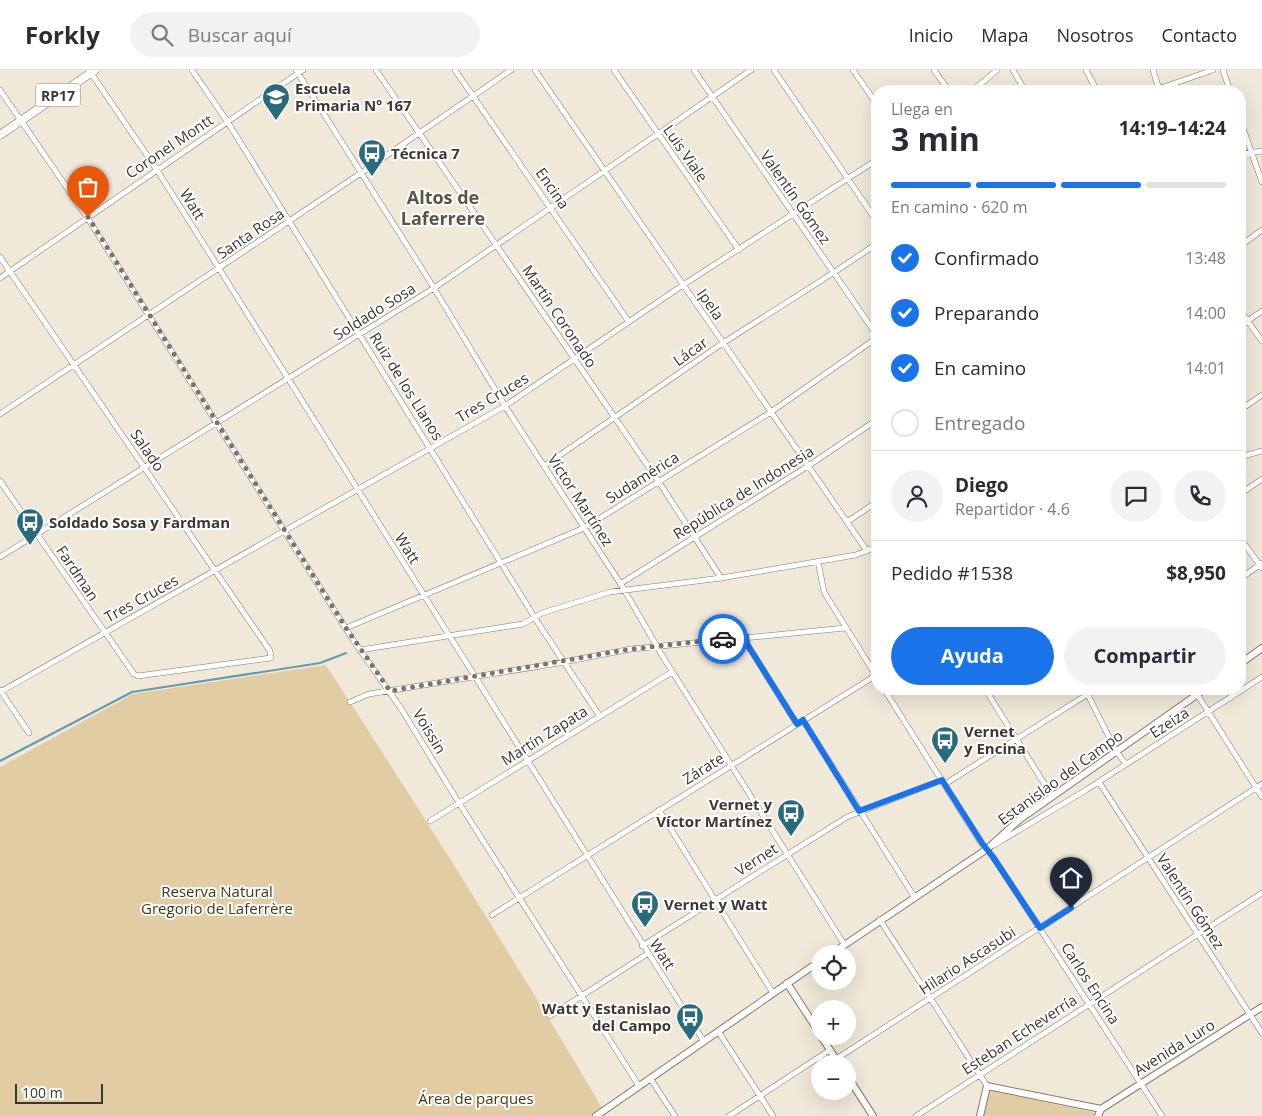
<!DOCTYPE html>
<html lang="es">
<meta charset="utf-8">
<style>
body{margin:0;font-family:"Open Sans",sans-serif;background:#f2f2f3;color:#2b2b33;height:100vh;display:flex;flex-direction:column;font-size:19px;white-space:nowrap}
*{box-sizing:border-box;margin:0}
p{font-size:16px;color:#7c7c81}
.icon{flex:none;width:28px;height:28px;fill:none;stroke:currentColor;stroke-width:2;stroke-linecap:round;stroke-linejoin:round}
.map{position:relative;flex:1;overflow:hidden}
.sheet{position:absolute;left:871px;top:15px;width:375px;height:610px;display:flex;flex-direction:column;background:#fff;border-radius:20px;box-shadow:0 5px 20px #0002}
.sheet>*{flex:none}
.buttons{position:absolute;left:811px;top:875px;display:grid;gap:10px}
.buttons a{display:grid;place-items:center;width:45px;height:45px;border-radius:50%;background:#fff;box-shadow:0 5px 20px #0002;font-size:25px}
.scale{position:absolute;left:15px;bottom:12px;width:88px;box-sizing:border-box;padding-left:5px;border:2px solid #3b3832;border-top:0;font-size:14px;line-height:18px;white-space:nowrap;color:#3b3832;-webkit-text-stroke:4px #fff;paint-order:stroke}
.pin{position:absolute;display:grid;place-items:center;width:42px;height:42px;color:#fff;margin:-51px -21px;border-radius:50% 50% 50% 0;rotate:-45deg;box-shadow:0 0 5px #0007}
.pin .icon{rotate:45deg}
.courier{position:absolute;display:grid;place-items:center;width:50px;height:50px;margin:-25px;border:4px solid #1a73e8;border-radius:50%;background:#fff;color:#222;box-shadow:0 1px 6px #0007}
.headline em{font-style:normal;font-weight:700}
.headline div{display:flex;flex-direction:column-reverse}
.headline{display:flex;align-items:center;justify-content:space-between;height:85px;padding:0 20px}
h1{font-size:32px;font-weight:700;line-height:38px}
.bar{display:grid;grid-template-columns:repeat(4,1fr);gap:8px 5px;align-content:center;height:60px;padding:0 20px}
.bar i{height:6px;border-radius:4px;background:#e1e1e2}
.bar .on{background:#1a73e8}
.bar p{grid-column:span 4}
.line{display:flex;align-items:center;gap:12px;padding:0 20px;border-top:1px solid #e1e1e2}
.line div{flex:1}
.round{display:grid;place-items:center;flex:none;width:52px;height:52px;border-radius:26px;background:#f2f2f3}
ol{padding:0 20px;list-style:none}
li{display:flex;align-items:center;gap:15px;height:55px}
li p{margin-inline-start:auto}
li .icon{padding:5px;border-radius:50%;background:#1a73e8;color:#fff;stroke-width:4}
li:last-child{color:#7c7c81}
li i{width:28px;height:28px;border:2px solid #e1e1e2;border-radius:50%}
.button{display:flex;gap:10px;margin-top:auto;padding:10px 20px}
.button a{flex:1;height:58px;border-radius:30px;background:#1a73e8;color:#fff;font-size:20px;font-weight:700;line-height:58px;text-align:center}
.button a+a{background:#f2f2f3;color:#2b2b33}
header{display:flex;align-items:center;gap:30px;box-sizing:border-box;height:70px;padding:0 25px;background:#fff;border-bottom:1px solid #e1e1e2}
header strong{font-size:24px}
nav{display:flex;gap:28px;margin-inline-start:auto;font-size:18px}
.search{width:350px;height:45px;background:#f2f2f3;display:flex;align-items:center;gap:12px;box-sizing:border-box;padding:0 18px;border-radius:28px;color:#7c7c81;font-size:19px}
.map>svg:first-child{display:block}
</style>
<header>
<strong>Forkly</strong>
<div class="search"><svg class="icon" aria-label="search" viewBox="0 0 24 24"><circle cx="10" cy="10" r="6"/><path d="M15 15l6 6"/></svg>Buscar aquí</div>
<nav><a>Inicio</a><a>Mapa</a><a>Nosotros</a><a>Contacto</a></nav>
</header>
<div class="map">
<svg width="1262" height="1046" viewBox="0 0 1262 1046">
<rect width="100%" height="100%" fill="#f0e8d9"/>
<path fill="#e1cca3" d="M 326,595 C 421,742 515,890 604,1041 L 596,1046 L 0,1046 L 0,697 L 133,624 Z
M 987,1020 L 1096,1043 L 1095,1046 L 982,1046 Z"/>
<g fill="none" stroke-linecap="round" stroke-linejoin="round">
<path stroke="#629cae" stroke-width="2" d="M 0,691 L 132,622 L 320,593 L 346,583"/>
<g stroke="#827b6d" stroke-width="6">
<path id="minor" d="M 89,0 L 157,100 L 215,192 L 703,970
M 192,0 L 227,51 L 540,556 L 599,645
M 296,0 L 429,210 L 505,336 L 622,516 L 663,587 L 844,874
M 376,0 L 659,412 L 721,508
M 455,0 L 629,252
M 535,0 L 867,481
M 614,0 L 739,180
M 694,0 L 878,267
M 774,0 L 878,153
M 853,0 L 878,36
M 934,0 L 949,21
M 1013,0 L 1025,21
M 1086,0 L 1097,21
M 1153,0 L 1159,19
M 1223,0 L 1230,21
M 0,20 L 87,147 L 353,570 L 402,640 L 459,733 L 639,1016
M 972,21 L 997,0
M 1152,21 L 1213,0
M 1240,50 L 1262,112
M 1240,84 L 1262,81
M 1240,176 L 1262,160
M 0,187 L 270,581 L 271,588 L 138,606 L 134,604 L 0,411
M 0,208 L 303,0
M 1240,240 L 1262,271
M 1240,256 L 1262,241
M 1240,340 L 1262,325
M 0,344 L 361,103 L 511,0
M 1240,387 L 1262,381
M 544,396 L 723,273 L 833,203 L 878,173
M 1240,424 L 1262,409
M 847,452 L 878,431
M 1240,468 L 1262,498
M 0,487 L 434,218 L 751,0
M 818,491 L 824,522 L 878,609
M 1240,509 L 1262,493
M 620,514 L 808,396 L 878,349
M 346,558 L 584,458 L 771,342 L 878,267
M 746,566 L 747,574 L 797,654
M 360,580 L 523,554 L 542,543 L 610,522 L 721,508 L 856,485 L 878,476
M 884,619 L 981,773 L 993,787 L 1162,1046
M 985,619 L 1052,726
M 1085,619 L 1116,681 L 1126,694
M 0,620 L 29,663
M 0,622 L 505,336 L 683,215 L 878,89
M 1197,624 L 1262,727
M 350,632 L 369,624 L 553,594 L 631,579 L 845,558
M 803,650 L 915,828
M 1099,712 L 1262,963
M 945,714 L 1088,624
M 659,740 L 773,923
M 430,751 L 672,602
M 994,775 L 1086,720 L 1262,607
M 492,845 L 878,604
M 880,850 L 987,1016
M 642,876 L 847,747 L 942,710
M 550,946 L 647,884
M 718,961 L 773,1046
M 836,989 L 1262,714
M 650,1008 L 675,1046
M 729,1046 L 830,980
M 916,1046 L 1262,823"/>
</g>
<g stroke="#827b6d" stroke-width="8">
<path id="tertiary" d="M 1240,594 L 1262,578
M 831,884 L 987,779 L 1019,750 L 1205,619
M 787,913 L 820,964
M 821,966 L 839,994
M 848,1007 L 873,1046
M 596,1046 L 820,891
M 980,1046 L 987,1016 L 1101,1039
M 1098,1046 L 1101,1039 L 1262,937"/>
</g>
<g stroke="#827b6d" stroke-width="9">
<path id="primary" d="M 0,65 L 95,0"/>
</g>
<use href="#minor" stroke="#fff" stroke-width="5"/>
<use href="#tertiary" stroke="#fff" stroke-width="6"/>
<use href="#primary" stroke="#fff" stroke-width="8"/>
</g>
<g fill="none" stroke-linecap="round" stroke-linejoin="round">
<path stroke="#7a766c" stroke-width="5" stroke-dasharray="0 9" d="M 88,147 L 346,558 L 390,621 L 631,579 L 723,569"/>
<path stroke="#1a73e8" stroke-width="6" d="M 723,569 L 746,566 L 747,574 L 797,654 L 803,650 L 859,741 L 942,710 L 982,773 L 993,787 L 1040,858 L 1071,838"/>
</g>
<defs>
<g id="school-pin" transform="scale(1.4375)"><path d="M0 17L-7.5 6A9.5 9.5 0 1 1 7.5 6Z" fill="#296b7d" stroke="#fff"/><path d="M0-5L7-2L0 1L-7-2ZM-4 1L0 2.5L4 1V4Q0 6-4 4Z" fill="#fff"/></g>
<g id="bus-pin" transform="scale(1.4375)"><path d="M0 17L-7.5 6A9.5 9.5 0 1 1 7.5 6Z" fill="#296b7d" stroke="#fff"/><path d="M-5-6H5V4H4V6H2V4H-2V6H-4V4H-5ZM-3.5-4V0h7V-4ZM-3.5 1.2v1.5H-2V1.2ZM2 1.2v1.5H3.5V1.2Z" fill="#fff"/></g>
</defs>
<g fill-rule="evenodd">
<use href="#school-pin" x="276" y="27"/>
<use href="#bus-pin" x="372" y="83"/>
<use href="#bus-pin" x="30" y="452"/>
<use href="#bus-pin" x="945" y="670"/>
<use href="#bus-pin" x="791" y="743"/>
<use href="#bus-pin" x="645" y="834"/>
<use href="#bus-pin" x="690" y="947"/>
</g>
<g text-anchor="middle" dominant-baseline="central" stroke-width="4" stroke-linejoin="round" paint-order="stroke">
<rect fill="#fff" stroke="#767470" stroke-width="1" x="35.5" y="13.5" width="45" height="23" rx="4"/>
<g font-size="14" font-weight="bold" fill="#3b3832">
<text x="58" y="25">RP17</text>
</g>
<g font-size="15" font-weight="bold" fill="#3b3832" stroke="#fff" text-anchor="start">
<text x="295" y="18">Escuela<tspan x="295" dy="17">Primaria Nº 167</tspan></text>
<text x="391" y="83">Técnica 7</text>
<text x="49" y="452">Soldado Sosa y Fardman</text>
<text x="964" y="661">Vernet<tspan x="964" dy="17">y Encina</tspan></text>
<text x="772" y="734" text-anchor="end">Vernet y<tspan x="772" dy="17">Víctor Martínez</tspan></text>
<text x="664" y="834">Vernet y Watt</text>
<text x="671" y="938" text-anchor="end">Watt y Estanislao<tspan x="671" dy="17">del Campo</tspan></text>
</g>
<g font-size="15" fill="#3b3832" stroke="#fff">
<text transform="translate(169 76) rotate(-34)">Coronel Montt</text>
<text transform="translate(686 83) rotate(55)">Luis Viale</text>
<text transform="translate(553 118) rotate(55)">Encina</text>
<text transform="translate(796 127) rotate(55)">Valentín Gómez</text>
<text transform="translate(193 134) rotate(58)">Watt</text>
<text transform="translate(250 163) rotate(-34)">Santa Rosa</text>
<text transform="translate(711 234) rotate(55)">Ipela</text>
<text transform="translate(374 241) rotate(-32)">Soldado Sosa</text>
<text transform="translate(560 246) rotate(56)">Martín Coronado</text>
<text transform="translate(690 281) rotate(-35)">Lácar</text>
<text transform="translate(407 316) rotate(58)">Ruiz de los Llanos</text>
<text transform="translate(492 327) rotate(-31)">Tres Cruces</text>
<text transform="translate(148 380) rotate(55)">Salado</text>
<text transform="translate(642 407) rotate(-32)">Sudamérica</text>
<text transform="translate(743 422) rotate(-32)">República de Indonesia</text>
<text transform="translate(581 430) rotate(57)">Víctor Martínez</text>
<text transform="translate(408 478) rotate(58)">Watt</text>
<text transform="translate(78 503) rotate(56)">Fardman</text>
<text transform="translate(141 528) rotate(-29)">Tres Cruces</text>
<text transform="translate(1169 652) rotate(-33)">Ezeiza</text>
<text transform="translate(430 661) rotate(59)">Voissin</text>
<text transform="translate(544 665) rotate(-32)">Martín Zapata</text>
<text transform="translate(703 698) rotate(-32)">Zárate</text>
<text transform="translate(1060 707) rotate(-36)">Estanislao del Campo</text>
<text transform="translate(756 789) rotate(-32)">Vernet</text>
<text transform="translate(1191 831) rotate(57)">Valentín Gómez</text>
<text transform="translate(663 884) rotate(57)">Watt</text>
<text transform="translate(967 890) rotate(-33)">Hilario Ascasubi</text>
<text transform="translate(1091 913) rotate(57)">Carlos Encina</text>
<text transform="translate(1019 964) rotate(-33)">Esteban Echeverría</text>
<text transform="translate(1174 977) rotate(-32)">Avenida Luro</text>
</g>
<g font-size="15" fill="#493713" stroke="#fff">
<text x="217" y="821">Reserva Natural<tspan x="217" dy="17">Gregorio de Laferrère</tspan></text>
<text x="476" y="1028">Área de parques</text>
</g>
<g font-size="18" font-weight="bold" fill="#5a5447" stroke="#fff">
<text x="443" y="127">Altos de<tspan x="443" dy="21">Laferrere</tspan></text>
</g>
</g>
</svg>
<div class="buttons">
<a><svg class="icon" aria-label="locate" viewBox="0 0 24 24"><circle cx="12" cy="12" r="6"/><path d="M12 2v4M12 18v4M2 12h4M18 12h4"/></svg></a>
<a>+</a>
<a>−</a>
</div>
<div class="scale">100 m</div>
<div class="pin" style="left:88px;top:147px;background:#ea580c"><svg class="icon" aria-label="bag" viewBox="0 0 24 24"><path d="M5 8h14l-1 12H6zM9 8a3 3 0 0 1 6 0"/></svg></div>
<div class="pin" style="left:1071px;top:838px;background:#1f2937"><svg class="icon" aria-label="home" viewBox="0 0 24 24"><path d="M3 11l9-7 9 7M6 9v11h12V9"/></svg></div>
<div class="courier" style="left:723px;top:569px"><svg class="icon" aria-label="car" viewBox="0 0 24 24"><path d="M5 17H2v-5l4-1 3-4h7l3 4 3 1v5h-3M9 17h6M6 11h13"/><circle cx="7" cy="17" r="2"/><circle cx="17" cy="17" r="2"/></svg></div>
<section class="sheet">
<div class="headline"><div><h1>3 min</h1><p>Llega en</p></div><em>14:19–14:24</em></div>
<div class="bar"><i class="on"></i><i class="on"></i><i class="on"></i><i></i><p>En camino · 620 m</p></div>
<ol>
<li><svg class="icon" aria-label="check" viewBox="0 0 24 24"><path d="M5 12l5 5 9-10"/></svg>Confirmado<p>13:48</p></li>
<li><svg class="icon" aria-label="check" viewBox="0 0 24 24"><path d="M5 12l5 5 9-10"/></svg>Preparando<p>14:00</p></li>
<li><svg class="icon" aria-label="check" viewBox="0 0 24 24"><path d="M5 12l5 5 9-10"/></svg>En camino<p>14:01</p></li>
<li><i></i>Entregado</li>
</ol>
<div class="line" style="height:90px"><a class="round"><svg class="icon" aria-label="person" viewBox="0 0 24 24"><circle cx="12" cy="8" r="4"/><path d="M4 21q1-7 8-7t8 7"/></svg></a><div><b>Diego</b><p>Repartidor · 4.6</p></div><a class="round"><svg class="icon" aria-label="chat" viewBox="0 0 24 24"><path d="M4 5h16v11H9l-5 4z"/></svg></a><a class="round"><svg class="icon" aria-label="phone" viewBox="0 0 24 24"><path d="M5 4h4l2 5-3 2q2 4 5 5l2-3 5 2v4C11 20 4 13 5 4z"/></svg></a></div>
<div class="line" style="height:65px"><div>Pedido #1538</div><b>$8,950</b></div>
<div class="button"><a>Ayuda</a><a>Compartir</a></div>
</section>
</div>
